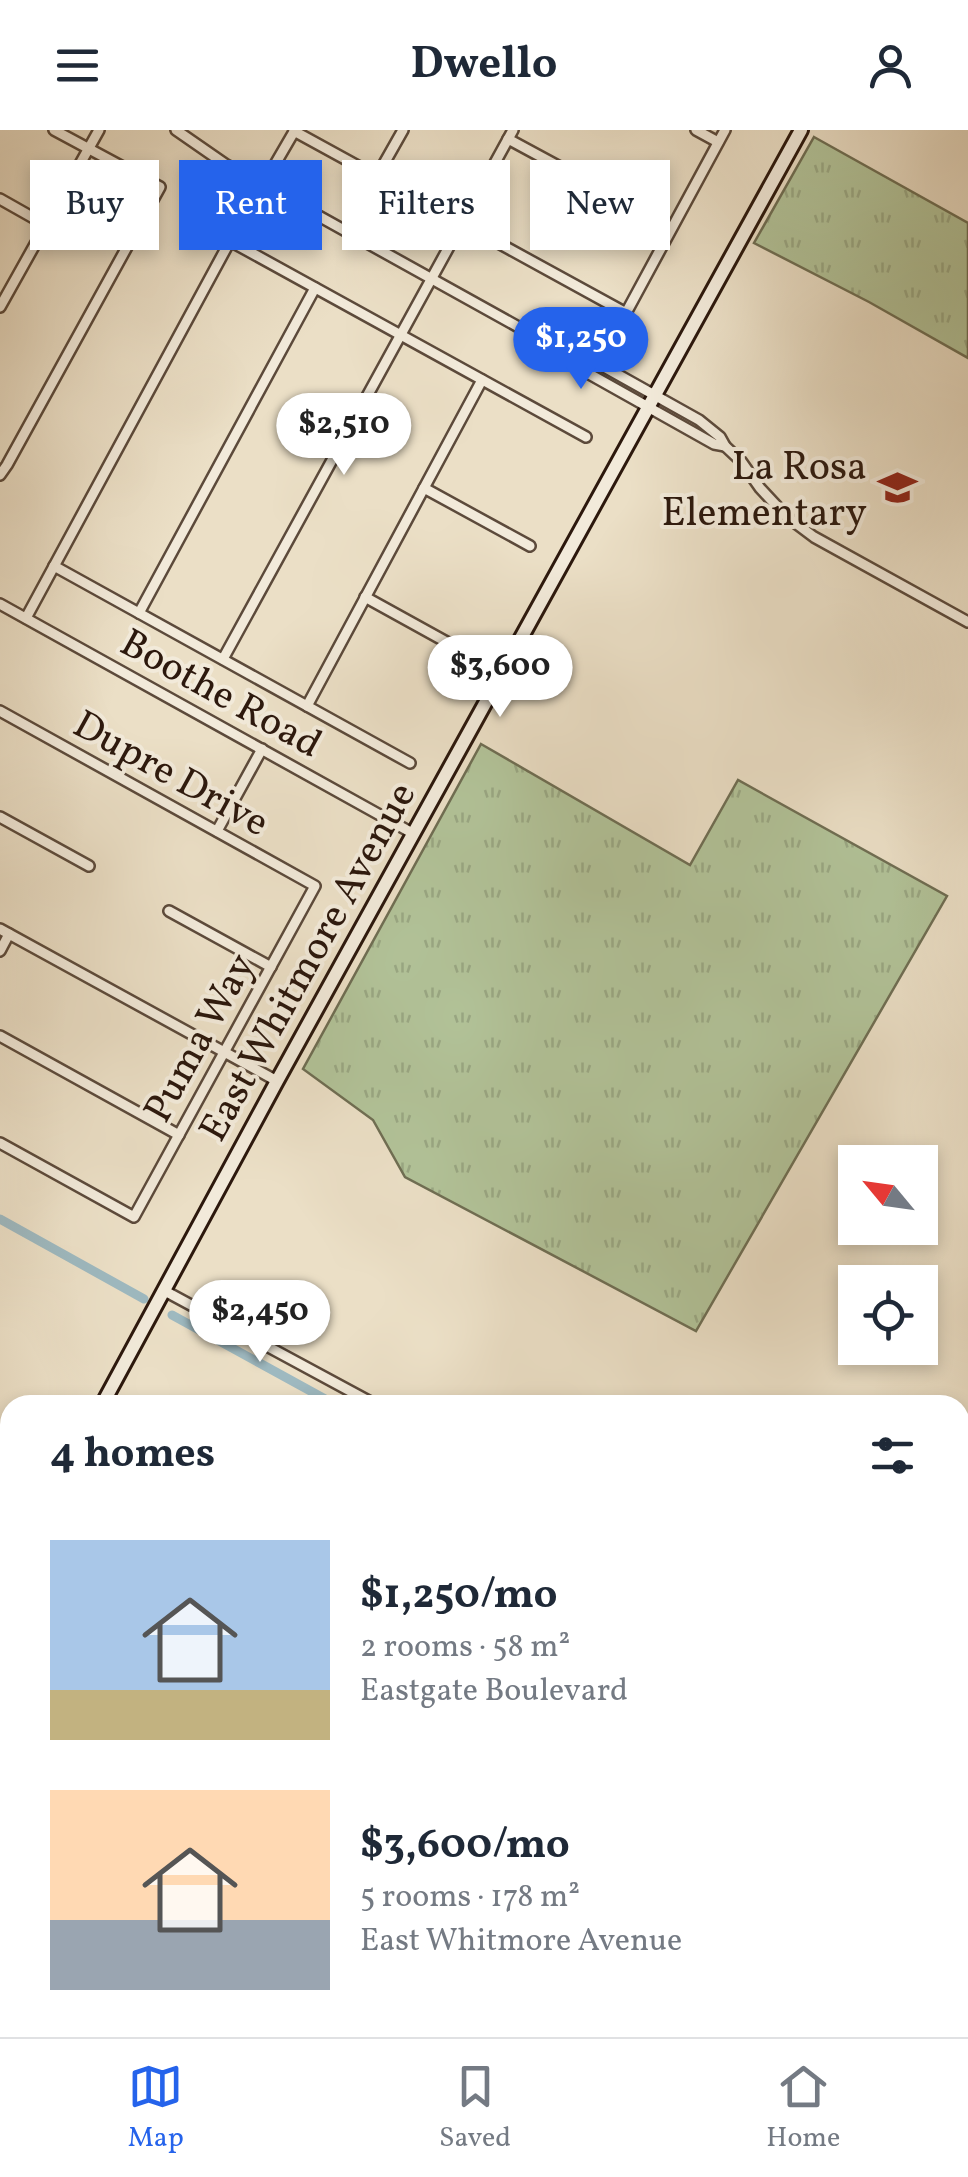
<!DOCTYPE html>
<html lang="en">
<head>
<meta charset="utf-8">
<style>
	body { margin:0; font-family:Vollkorn,serif; background:#f6f6f7; color:#1f2937; height:100vh; display:flex; flex-direction:column; font-size:38px; white-space:nowrap }
	* { box-sizing:border-box; margin:0 }
	p { font-size:32px; color:#747a83 }
	.icon { flex:none; width:55px; height:55px; fill:none; stroke:currentColor; stroke-width:2; stroke-linecap:round; stroke-linejoin:round }
	.map { position:relative; flex:1; overflow:hidden }
	.side { position:absolute; left:0px; top:1265px; width:970px; height:642px; display:flex; flex-direction:column; background:#fff; border-radius:30px 30px 0 0; box-shadow:0 5px 15px #0003 }
	.side>* { flex:none }
	.guide { position:absolute; left:30px; top:30px; width:910px; height:90px; display:flex; gap:20px }
	.needle { width:65px; rotate:299deg }
	.tools { position:absolute; left:838px; top:1015px; display:grid; gap:20px }
	.tools a { display:grid; place-items:center; width:100px; height:100px; border-radius:0px; background:#fff; box-shadow:0 5px 15px #0003; font-size:50px }
	.price { position:absolute; translate:-50% -85px; padding:0 22px; border-radius:35px; background:#fff; color:#222; font-size:32px; line-height:65px; filter:drop-shadow(0 2px 5px #0008) }
	.price::after { content:''; position:absolute; left:50%; top:60px; width:30px; height:22px; margin-left:-15px; background:inherit; clip-path:polygon(0 0,100% 0,50% 100%) }
	.price.current { background:#2563eb; color:#fff }
	ul { padding:0; list-style:none }
	li { display:flex; align-items:center; gap:30px; height:250px; padding:0 50px }
	li span { display:grid; place-items:center; flex:none; width:280px; height:200px; border-radius:0px; color:#555 }
	li>.icon { margin-inline-start:auto }
	span .icon { width:120px; height:120px; fill:#fffc; stroke-width:1 }
	li b { font-size:42px }
	h2 { display:flex; justify-content:space-between; align-items:center; height:120px; padding:0 50px; font-size:42px }
	.pill { padding:0 35px; border-radius:0px; background:#fff; box-shadow:0 5px 15px #0003; font-size:35px; line-height:90px }
	.pill.current { background:#2563eb; color:#fff }
	header { display:flex; justify-content:space-between; align-items:center; height:130px; padding:0 50px; background:#fff; font-size:45px; font-weight:700 }
	.dock { display:flex; justify-content:space-around; align-items:center; height:140px; border-top:2px solid #e0e1e3; background:#fff; font-size:28px; color:#747a83 }
	.dock a { display:grid; justify-items:center; gap:5px }
	.dock .current { color:#2563eb }
	.map>svg:first-child { display:block }
	.grass { fill:url(#grass-tufts); stroke:#6f6e53; stroke-width:2.5 }
	.lines { fill:none; stroke-linecap:round; stroke-linejoin:round }
	.canal { stroke:#9eb9c0; stroke-width:9 }
	.minor-casing { stroke:#5c4a3b; stroke-width:14 }
	.tertiary-casing { stroke:#5c4a3b; stroke-width:16 }
	.secondary-casing { stroke:#2c180d; stroke-width:18 }
	.minor { stroke:#f2eada; stroke-width:9 }
	.tertiary { stroke:#f2eada; stroke-width:11 }
	.secondary { stroke:#f2eada; stroke-width:12 }
	.labels { text-anchor:middle; stroke-width:8; stroke-linejoin:round; paint-order:stroke }
	.poi-label { font-size:40px; fill:#2c180d; stroke:#f2eada; text-anchor:end }
	.street-label { font-size:40px; fill:#2c180d; stroke:#f2eada }
</style>
</head>
<body>
<header><svg class="icon" aria-label="menu" viewBox="0 0 24 24"><path d="M4 6h16M4 12h16M4 18h16"/></svg>Dwello<svg class="icon" aria-label="person" viewBox="0 0 24 24"><circle cx="12" cy="8" r="4"/><path d="M4 21q1-7 8-7t8 7"/></svg></header>
<div class="map">
<svg width="968" height="1907" viewBox="0 0 968 1907">
	<defs>
		<pattern id="grass-tufts" width="24" height="20" patternUnits="userSpaceOnUse" patternTransform="scale(2.5)"><rect width="24" height="20" fill="#b2c399"/><path d="M3 7l-1-3M5 7V3M7 7l1-3M15 17l-1-3M17 17v-4M19 17l1-3" fill="none" stroke="#99a783"/></pattern>
	</defs>
	<rect width="100%" height="100%" fill="#ebdfc6"/>
	<filter id="stains"><feTurbulence type="fractalNoise" baseFrequency=".002" numOctaves="4"/><feColorMatrix values="0 0 0 0 .2 0 0 0 0 .09 0 0 0 0 .02 0 0 0 .5 -.17"/></filter>
	<radialGradient id="worn" r=".72"><stop offset=".6" stop-color="#630" stop-opacity="0"/><stop offset="1" stop-color="#630" stop-opacity=".3"/></radialGradient>
	<!-- grass -->
	<g class="grass">
		<path d="M814,7L968,93V228L869,172L754,113Z"/>
		<path d="M481,614L690,735L738,650L947,766L696,1201L405,1047L373,990L303,939Z"/>
		<path d="M334,1898H478L495,1907H329Z"/>
		<path d="M670,1898H874L876,1907H687Z"/>
	</g>
	<g class="lines">
		<!-- canal -->
		<g class="canal">
			<path d="M0,1089L144,1169"/>
			<path d="M172,1185L336,1275"/>
			<path d="M960,1618L968,1622"/>
		</g>
		<defs>
			<g id="minor">
				<path d="M176,0L225,34L540,209L575,236L714,314L725,316"/>
				<path d="M696,0L718,12"/>
				<path d="M294,1L626,183L725,0"/>
				<path d="M508,9L608,63"/>
				<path d="M377,46L403,0"/>
				<path d="M263,55L295,0"/>
				<path d="M0,69L46,95"/>
				<path d="M0,177L99,0"/>
				<path d="M547,211L581,224L699,290L720,307L725,316L741,331L760,358L786,386L814,407L968,492"/>
				<path d="M0,345L7,335L160,57L54,0"/>
				<path d="M424,358L530,416"/>
				<path d="M54,436L410,633"/>
				<path d="M365,467L470,525"/>
				<path d="M0,474L414,704"/>
				<path d="M139,483L315,158"/>
				<path d="M26,488L230,111L586,307"/>
				<path d="M223,529L513,0"/>
				<path d="M307,576L482,250"/>
				<path d="M0,581L315,756L134,1087L0,1013"/>
				<path d="M0,687L89,736"/>
				<path d="M217,701L262,619"/>
				<path d="M169,781L271,837"/>
				<path d="M0,799L277,951"/>
				<path d="M0,821L9,804"/>
				<path d="M0,906L179,1005"/>
				<path d="M163,1160L376,1275"/>
				<path d="M964,1358L968,1361"/>
				<path d="M960,1595L968,1599"/>
				<path d="M960,1774L968,1759"/>
				<path d="M0,1780L10,1785"/>
				<path d="M0,1894L7,1882"/>
				<path d="M36,1898L53,1907"/>
				<path d="M223,1898L240,1907"/>
				<path d="M576,1898L593,1907"/>
				<path d="M320,1907L326,1898"/>
				<path d="M545,1907L550,1898"/>
				<path d="M885,1907L890,1898"/>
			</g>
			<path id="tertiary" d="M909,1898L927,1907"/>
			<g id="secondary">
				<path d="M102,1275L277,951L801,0"/>
				<path d="M0,1384L10,1390"/>
				<path d="M0,1468L10,1450"/>
			</g>
		</defs>
		<!-- minor casing -->
		<use href="#minor" class="minor-casing"/>
		<!-- tertiary casing -->
		<use href="#tertiary" class="tertiary-casing"/>
		<!-- secondary casing -->
		<use href="#secondary" class="secondary-casing"/>
		<!-- minor -->
		<use href="#minor" class="minor"/>
		<!-- tertiary -->
		<use href="#tertiary" class="tertiary"/>
		<!-- secondary -->
		<use href="#secondary" class="secondary"/>
	</g>
	<!-- icons -->
	<defs>
		<symbol id="school-bare" viewBox="-9 -9 18 18"><path d="M0-5L7-2L0 1L-7-2ZM-4 1L0 2.5L4 1V4Q0 6-4 4Z" fill="#8f2418" stroke="#f2eada" stroke-width="2.5" paint-order="stroke"/></symbol>
	</defs>
	<g fill-rule="evenodd">
		<use href="#school-bare" x="870" y="330" width="55" height="55"/>
	</g>
	<g class="labels">
		<!-- poi labels -->
		<g class="poi-label">
			<text x="867" y="349">La Rosa<tspan x="867" dy="46">Elementary</tspan></text>
		</g>
		<!-- street labels -->
		<g class="street-label">
			<text transform="translate(222 562) rotate(29)" y="14">Boothe Road</text>
			<text transform="translate(172 642) rotate(29)" y="14">Dupre Drive</text>
			<text transform="translate(306 831) rotate(-61)" y="14">East Whitmore Avenue</text>
			<text transform="translate(198 907) rotate(-61)" y="14">Puma Way</text>
		</g>
	</g>
	<rect width="100%" height="100%" filter="url(#stains)"/>
	<rect width="100%" height="100%" fill="url(#worn)"/>
</svg>
<div class="tools">
<a><svg class="needle" viewBox="-14 -14 28 28"><path d="M0-13l5 13h-10z" fill="#e53935"/><path d="M0 13l5-13h-10z" fill="#747a83"/></svg></a>
<a><svg class="icon" aria-label="locate" viewBox="0 0 24 24"><circle cx="12" cy="12" r="6"/><path d="M12 2v4M12 18v4M2 12h4M18 12h4"/></svg></a>
</div>
<b class="price current" style="left:581px;top:262px">$1,250</b>
<b class="price" style="left:344px;top:348px">$2,510</b>
<b class="price" style="left:500px;top:590px">$3,600</b>
<b class="price" style="left:260px;top:1235px">$2,450</b>
<div class="guide">
<a class="pill">Buy</a>
<a class="pill current">Rent</a>
<a class="pill">Filters</a>
<a class="pill">New</a>
</div>
<section class="side">
<h2>4 homes<svg class="icon" aria-label="filters" viewBox="0 0 24 24"><path d="M4 7h16M4 17h16"/><circle cx="9" cy="7" r="2"/><circle cx="15" cy="17" r="2"/></svg></h2>
<ul>
<li><span style="background:linear-gradient(#a9c7e8 75%,#c2b280 0)"><svg class="icon" aria-label="home" viewBox="0 0 24 24"><path d="M3 11l9-7 9 7M6 9v11h12V9"/></svg></span><div><b>$1,250/mo</b><p>2 rooms · 58 m²</p><p>Eastgate Boulevard</p></div></li>
<li><span style="background:linear-gradient(#ffd9b3 65%,#9aa5b1 0)"><svg class="icon" aria-label="home" viewBox="0 0 24 24"><path d="M3 11l9-7 9 7M6 9v11h12V9"/></svg></span><div><b>$3,600/mo</b><p>5 rooms · 178 m²</p><p>East Whitmore Avenue</p></div></li>
</ul>
</section>
</div>
<nav class="dock">
<a class="current"><svg class="icon" aria-label="map" viewBox="0 0 24 24"><path d="M3 6l6-2 6 2 6-2v14l-6 2-6-2-6 2zM9 4v14M15 6v14"/></svg>Map</a>
<a><svg class="icon" aria-label="saved" viewBox="0 0 24 24"><path d="M7 4h10v16l-5-4-5 4z"/></svg>Saved</a>
<a><svg class="icon" aria-label="home" viewBox="0 0 24 24"><path d="M3 11l9-7 9 7M6 9v11h12V9"/></svg>Home</a>
</nav>
</body>
</html>
